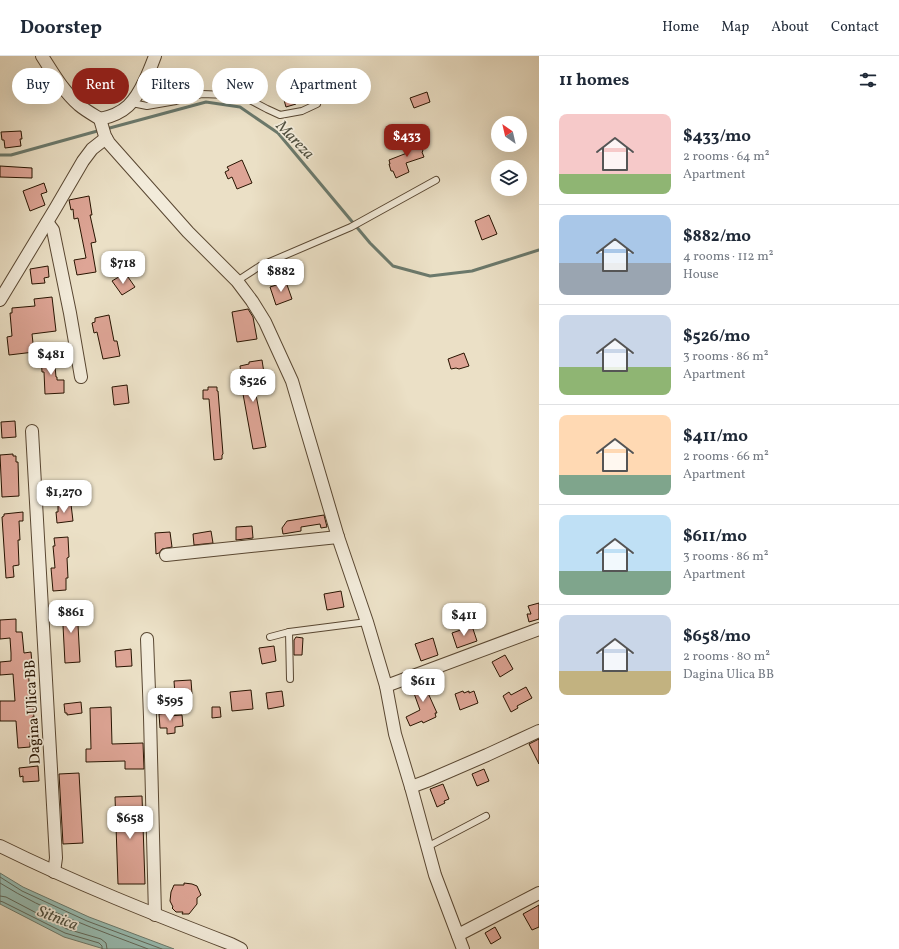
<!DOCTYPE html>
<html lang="en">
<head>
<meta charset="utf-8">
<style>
	body { margin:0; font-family:Vollkorn,serif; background:#f6f6f7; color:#1f2937; height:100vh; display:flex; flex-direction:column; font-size:15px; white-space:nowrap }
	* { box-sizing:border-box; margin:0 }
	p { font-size:13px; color:#747a83 }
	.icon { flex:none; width:22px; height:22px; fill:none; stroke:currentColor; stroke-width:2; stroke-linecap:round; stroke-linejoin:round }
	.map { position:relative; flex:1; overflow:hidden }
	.side { display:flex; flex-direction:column; background:#fff; width:360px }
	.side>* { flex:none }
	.hud { position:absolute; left:12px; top:12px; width:380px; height:36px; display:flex; gap:8px }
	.needle { width:26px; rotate:326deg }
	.buttons { position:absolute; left:491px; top:60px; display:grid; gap:8px }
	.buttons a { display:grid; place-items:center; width:36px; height:36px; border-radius:50%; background:#fff; box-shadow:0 4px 16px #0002; font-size:20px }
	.price { position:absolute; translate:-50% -34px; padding:0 9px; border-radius:8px; background:#fff; color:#222; font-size:13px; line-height:26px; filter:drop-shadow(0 1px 2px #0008) }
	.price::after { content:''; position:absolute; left:50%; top:24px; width:12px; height:9px; margin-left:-6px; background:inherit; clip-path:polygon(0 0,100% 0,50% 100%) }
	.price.on { background:#8f2418; color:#fff }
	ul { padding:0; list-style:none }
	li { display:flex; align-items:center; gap:12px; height:100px; padding:0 20px }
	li+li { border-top:1px solid #e0e1e3 }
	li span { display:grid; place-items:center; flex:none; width:112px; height:80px; border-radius:8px; color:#555 }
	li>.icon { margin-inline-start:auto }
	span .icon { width:48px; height:48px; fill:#fffc; stroke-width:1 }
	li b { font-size:17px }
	h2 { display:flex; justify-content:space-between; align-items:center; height:48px; padding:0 20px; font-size:17px }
	.tag { padding:0 14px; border-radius:18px; background:#fff; box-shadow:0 4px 16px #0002; font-size:14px; line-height:36px }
	.tag.on { background:#8f2418; color:#fff }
	header { display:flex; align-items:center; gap:24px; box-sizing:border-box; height:56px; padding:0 20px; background:#fff; border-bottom:1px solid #e0e1e3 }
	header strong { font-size:19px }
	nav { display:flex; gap:22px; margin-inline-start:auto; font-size:14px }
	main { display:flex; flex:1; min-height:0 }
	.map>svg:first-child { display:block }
	.water { fill:#98bdb3; stroke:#6b796c }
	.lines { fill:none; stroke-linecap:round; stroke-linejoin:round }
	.shore { stroke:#60685a; stroke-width:1 }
	.stream { stroke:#6b796c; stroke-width:3 }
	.building { fill:#dea596; stroke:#281401 }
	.service-casing { stroke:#594732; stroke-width:8 }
	.minor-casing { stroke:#594732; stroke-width:14 }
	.service { stroke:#f2ebda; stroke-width:6 }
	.minor { stroke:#f2ebda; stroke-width:12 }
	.labels { text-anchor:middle; stroke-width:3.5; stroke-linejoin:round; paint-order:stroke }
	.street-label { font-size:15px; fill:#281401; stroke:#f2ebda }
	.water-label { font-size:16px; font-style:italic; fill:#4f4f3f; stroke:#f2ebda }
</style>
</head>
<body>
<header>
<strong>Doorstep</strong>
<nav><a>Home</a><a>Map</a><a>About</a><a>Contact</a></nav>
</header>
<main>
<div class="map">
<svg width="539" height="893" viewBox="0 0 539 893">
	<rect width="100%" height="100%" fill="#ebe0c6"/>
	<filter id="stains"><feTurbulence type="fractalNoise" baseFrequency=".005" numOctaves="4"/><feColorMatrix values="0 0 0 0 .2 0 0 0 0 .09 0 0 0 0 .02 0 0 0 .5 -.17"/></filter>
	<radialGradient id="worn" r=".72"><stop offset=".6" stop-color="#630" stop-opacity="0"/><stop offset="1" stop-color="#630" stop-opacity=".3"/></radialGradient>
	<!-- water -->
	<path class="water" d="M0,817L23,831L89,861L174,893H104L64,881L0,848Z"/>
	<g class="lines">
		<!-- shore -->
		<g class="shore">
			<path d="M0,821L22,835L87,865L162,893"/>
			<path d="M0,827C46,856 98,874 148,893"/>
			<path d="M0,840L6,841L67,873L101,883L106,887L107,893"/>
			<path d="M0,845L3,846L65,877L99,887L102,890V893"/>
		</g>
		<!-- stream -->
		<g class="stream">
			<path d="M106,73L206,46L240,51L278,77L370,187L393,210L430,220L472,215L539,194"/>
			<path d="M0,99H11L101,74"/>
		</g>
	</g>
	<!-- building -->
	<g class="building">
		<path d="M317,21L321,35L309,39L305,25Z"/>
		<path d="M292,34L296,48L286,51L282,37Z"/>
		<path d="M427,36L430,46L414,52L410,42Z"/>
		<path d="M21,75L22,83H20L21,90L5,92L4,84H2L1,76Z"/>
		<path d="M419,82L423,95L422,96L424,101L406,107L409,116L396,122L393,115H391L389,108H390L389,104L407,97L403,87Z"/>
		<path d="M242,104L252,127L237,133L232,121L228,123L225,116L229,114L227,111Z"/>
		<path d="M0,110L32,112V122L0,121Z"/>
		<path d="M44,127L47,136L41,138L45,149L30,155L23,135Z"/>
		<path d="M89,140L92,159H90L96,186L91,187L96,216L77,219L74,204L86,202L78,162L74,163L73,153L71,154L69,144Z"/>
		<path d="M489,159L497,178L482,184L475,165Z"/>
		<path d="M48,210L49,221L44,222L45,227L32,228L30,213Z"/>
		<path d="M122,219L125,223L128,221L135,231L122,239L112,225Z"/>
		<path d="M286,226L292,243L276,249L270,231Z"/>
		<path d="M52,241L56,275L32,278L34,296L9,299L7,281L12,280L10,257H12V252L35,250L34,243Z"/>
		<path d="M248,253L253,261L257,283L237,286L232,256Z"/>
		<path d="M109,259L114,285H117L120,300L103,303L97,276L94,277L92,267L95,266V262Z"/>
		<path d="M464,297L469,310L459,313L456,312L451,313L448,303Z"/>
		<path d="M54,299L56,321H57V324H64V337L45,338L44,316H42L41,300Z"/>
		<path d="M262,304L264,317L252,318L266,391L253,393L241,327H242L240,310L249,308V306Z"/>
		<path d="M127,329L129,347L114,349L112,331Z"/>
		<path d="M208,331H217V335H218L223,398L222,399V403L214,404L209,343H203V334H208Z"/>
		<path d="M15,365L16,381L2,382L1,366Z"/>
		<path d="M13,398V400H16V406H18L19,440L2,441L0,399Z"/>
		<path d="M71,448L73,465L57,467L56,456H58V449Z"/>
		<path d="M23,456V465H19L20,484H18L19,509L13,510L14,521L6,522L2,461L4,460V458Z"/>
		<path d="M324,459L327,471L321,472L320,468L301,471V475L283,478L282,472L287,465Z"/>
		<path d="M252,470L253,482L236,484V471Z"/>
		<path d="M211,475L213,487L194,489L193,478Z"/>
		<path d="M170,476L172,491L162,493L159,497L156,498L155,477Z"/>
		<path d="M68,481L69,501L67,502L68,522H66V534L53,535L51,512H55L53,490H55L54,482Z"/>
		<path d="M341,535L344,551L327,554L324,538Z"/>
		<path d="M539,547V563L529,566L527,558H531L528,550Z"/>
		<path d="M79,550L80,569H78L80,606L65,607L62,551Z"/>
		<path d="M16,563V576H22L24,597L31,596L32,608H28L30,643H32L34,661H32L33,685L30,686V691L18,692L16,665H0V645H15L13,618L0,619V606L11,605V597L10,582L0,583V564Z"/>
		<path d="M472,570L477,585L457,592L452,577Z"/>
		<path d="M296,581L303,582L302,599H294V584Z"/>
		<path d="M433,582L438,599L421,605L415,588Z"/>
		<path d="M274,590L276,605L262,608L259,592Z"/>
		<path d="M131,593L132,610L116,611L115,595Z"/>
		<path d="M505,599L513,613L500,621L492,606Z"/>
		<path d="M432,622L436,634L428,637L437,657H435L436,661L423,667L422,665L410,670L406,661L420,654L411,629Z"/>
		<path d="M191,624L192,638L175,639L174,625Z"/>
		<path d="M526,631L532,642L517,650L518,652L511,656L503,640L509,636L511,639Z"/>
		<path d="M251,634L253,653L232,655L230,636Z"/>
		<path d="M282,635L284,650L268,653L266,637Z"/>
		<path d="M463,635L464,637L469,635V637L474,635L478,647L460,654L455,638Z"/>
		<path d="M81,646L82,657L67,659V657H65L64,648Z"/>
		<path d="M111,651L112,688L143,687L144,713H125V705L86,706V693H91L90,652Z"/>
		<path d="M212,651H220L221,661L212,662Z"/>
		<path d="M169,657V660L182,659L183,670L175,671V677L167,678V672H160L159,658Z"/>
		<path d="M539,683V708L529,688Z"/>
		<path d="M38,710L39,725L23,726V720L20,721L19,712Z"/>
		<path d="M484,713L489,725L477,730L472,718Z"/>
		<path d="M79,717L83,787L63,788L59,718Z"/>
		<path d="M443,728L449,743L444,745L445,747L437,751L430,733Z"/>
		<path d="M142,740L145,828H118L115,741Z"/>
		<path d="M184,827L192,828L197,830L201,839L197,842V848L189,858H182L183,856H176L172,852L173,851L170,845L171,836L174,829H184Z"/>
		<path d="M539,849V871L532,874L523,858Z"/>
		<path d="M495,871L501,882L491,888L485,877Z"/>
	</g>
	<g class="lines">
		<defs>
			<g id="service">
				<path d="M132,47L147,50L176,45L202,38L228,39L248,43L267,53L280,59L302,55L317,48"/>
				<path d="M237,225L260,210L351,171L436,124"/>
				<path d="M289,576L290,623"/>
				<path d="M270,581L289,576L367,566"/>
				<path d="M427,791L486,760"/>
			</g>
			<g id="minor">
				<path d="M42,0C53,17 63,35 79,49C85,54 92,58 100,63"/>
				<path d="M100,63L105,80L109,87L188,176L237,225L252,245L265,266L292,325L338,481L367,566L386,630L395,678L411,731L435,819L463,893"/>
				<path d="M100,63C125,58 135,46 145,24C149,16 152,8 155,0"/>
				<path d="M47,167L50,170L53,174L70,257L81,321"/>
				<path d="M0,244L55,153L83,105L92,93L106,82"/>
				<path d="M32,375L56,802L54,816"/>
				<path d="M166,499L338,481"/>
				<path d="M147,583L150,661L155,859"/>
				<path d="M386,630L539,573"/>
				<path d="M411,731L427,725L487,699L539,675"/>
				<path d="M0,790C75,827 153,858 231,888L241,893"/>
				<path d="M458,879L539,837"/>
			</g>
		</defs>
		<!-- service casing -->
		<use href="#service" class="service-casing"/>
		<!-- minor casing -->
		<use href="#minor" class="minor-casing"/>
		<!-- service -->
		<use href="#service" class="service"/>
		<!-- minor -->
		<use href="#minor" class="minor"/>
	</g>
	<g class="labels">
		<!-- street labels -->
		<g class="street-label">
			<text transform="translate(32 656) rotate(-93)" y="5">Dagina Ulica BB</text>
		</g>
		<!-- water labels -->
		<g class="water-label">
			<text transform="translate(296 83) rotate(46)" y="6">Mareza</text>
			<text transform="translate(58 861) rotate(21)" y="6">Sitnica</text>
		</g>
	</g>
	<rect width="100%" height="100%" filter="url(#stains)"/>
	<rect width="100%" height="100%" fill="url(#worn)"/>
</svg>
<div class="buttons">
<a><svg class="needle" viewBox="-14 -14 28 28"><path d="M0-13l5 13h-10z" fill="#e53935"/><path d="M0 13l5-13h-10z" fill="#747a83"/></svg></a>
<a><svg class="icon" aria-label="layers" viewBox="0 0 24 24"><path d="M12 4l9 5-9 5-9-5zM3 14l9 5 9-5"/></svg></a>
</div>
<b class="price on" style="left:407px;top:102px">$433</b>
<b class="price" style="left:123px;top:229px">$718</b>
<b class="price" style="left:281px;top:237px">$882</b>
<b class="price" style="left:51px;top:320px">$481</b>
<b class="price" style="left:253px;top:347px">$526</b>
<b class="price" style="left:64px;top:458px">$1,270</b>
<b class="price" style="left:71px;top:578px">$861</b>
<b class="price" style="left:464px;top:581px">$411</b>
<b class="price" style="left:423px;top:647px">$611</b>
<b class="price" style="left:170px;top:666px">$595</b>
<b class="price" style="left:130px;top:784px">$658</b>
<div class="hud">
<a class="tag">Buy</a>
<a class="tag on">Rent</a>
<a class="tag">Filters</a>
<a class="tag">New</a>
<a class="tag">Apartment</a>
</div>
</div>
<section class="side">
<h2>11 homes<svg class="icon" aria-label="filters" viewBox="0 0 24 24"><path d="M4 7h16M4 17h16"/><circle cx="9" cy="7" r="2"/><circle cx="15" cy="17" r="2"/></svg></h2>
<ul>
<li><span style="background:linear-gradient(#f6c9c9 75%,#8fb573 0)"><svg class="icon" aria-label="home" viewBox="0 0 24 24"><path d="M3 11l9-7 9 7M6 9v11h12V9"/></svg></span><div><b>$433/mo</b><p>2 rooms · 64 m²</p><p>Apartment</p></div></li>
<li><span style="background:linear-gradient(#a9c7e8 60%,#9aa5b1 0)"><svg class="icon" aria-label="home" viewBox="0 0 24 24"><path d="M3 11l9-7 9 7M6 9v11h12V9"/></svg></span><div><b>$882/mo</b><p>4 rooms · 112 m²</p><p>House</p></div></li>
<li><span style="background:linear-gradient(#c9d6e8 65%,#8fb573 0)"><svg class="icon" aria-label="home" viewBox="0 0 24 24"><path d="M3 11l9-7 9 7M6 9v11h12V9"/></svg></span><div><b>$526/mo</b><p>3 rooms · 86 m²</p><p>Apartment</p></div></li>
<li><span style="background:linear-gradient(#ffd9b3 75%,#7fa58c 0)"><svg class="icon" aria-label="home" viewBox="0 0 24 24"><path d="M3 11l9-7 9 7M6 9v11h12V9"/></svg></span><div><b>$411/mo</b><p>2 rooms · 66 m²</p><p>Apartment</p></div></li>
<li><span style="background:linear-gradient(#bfe0f5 70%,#7fa58c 0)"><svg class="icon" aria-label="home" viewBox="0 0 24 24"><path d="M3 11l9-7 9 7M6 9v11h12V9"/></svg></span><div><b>$611/mo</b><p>3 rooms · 86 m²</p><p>Apartment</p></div></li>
<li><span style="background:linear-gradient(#c9d6e8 70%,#c2b280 0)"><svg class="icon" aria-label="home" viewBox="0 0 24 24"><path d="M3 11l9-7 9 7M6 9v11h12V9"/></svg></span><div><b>$658/mo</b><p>2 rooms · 80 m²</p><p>Dagina Ulica BB</p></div></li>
</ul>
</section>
</main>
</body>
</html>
